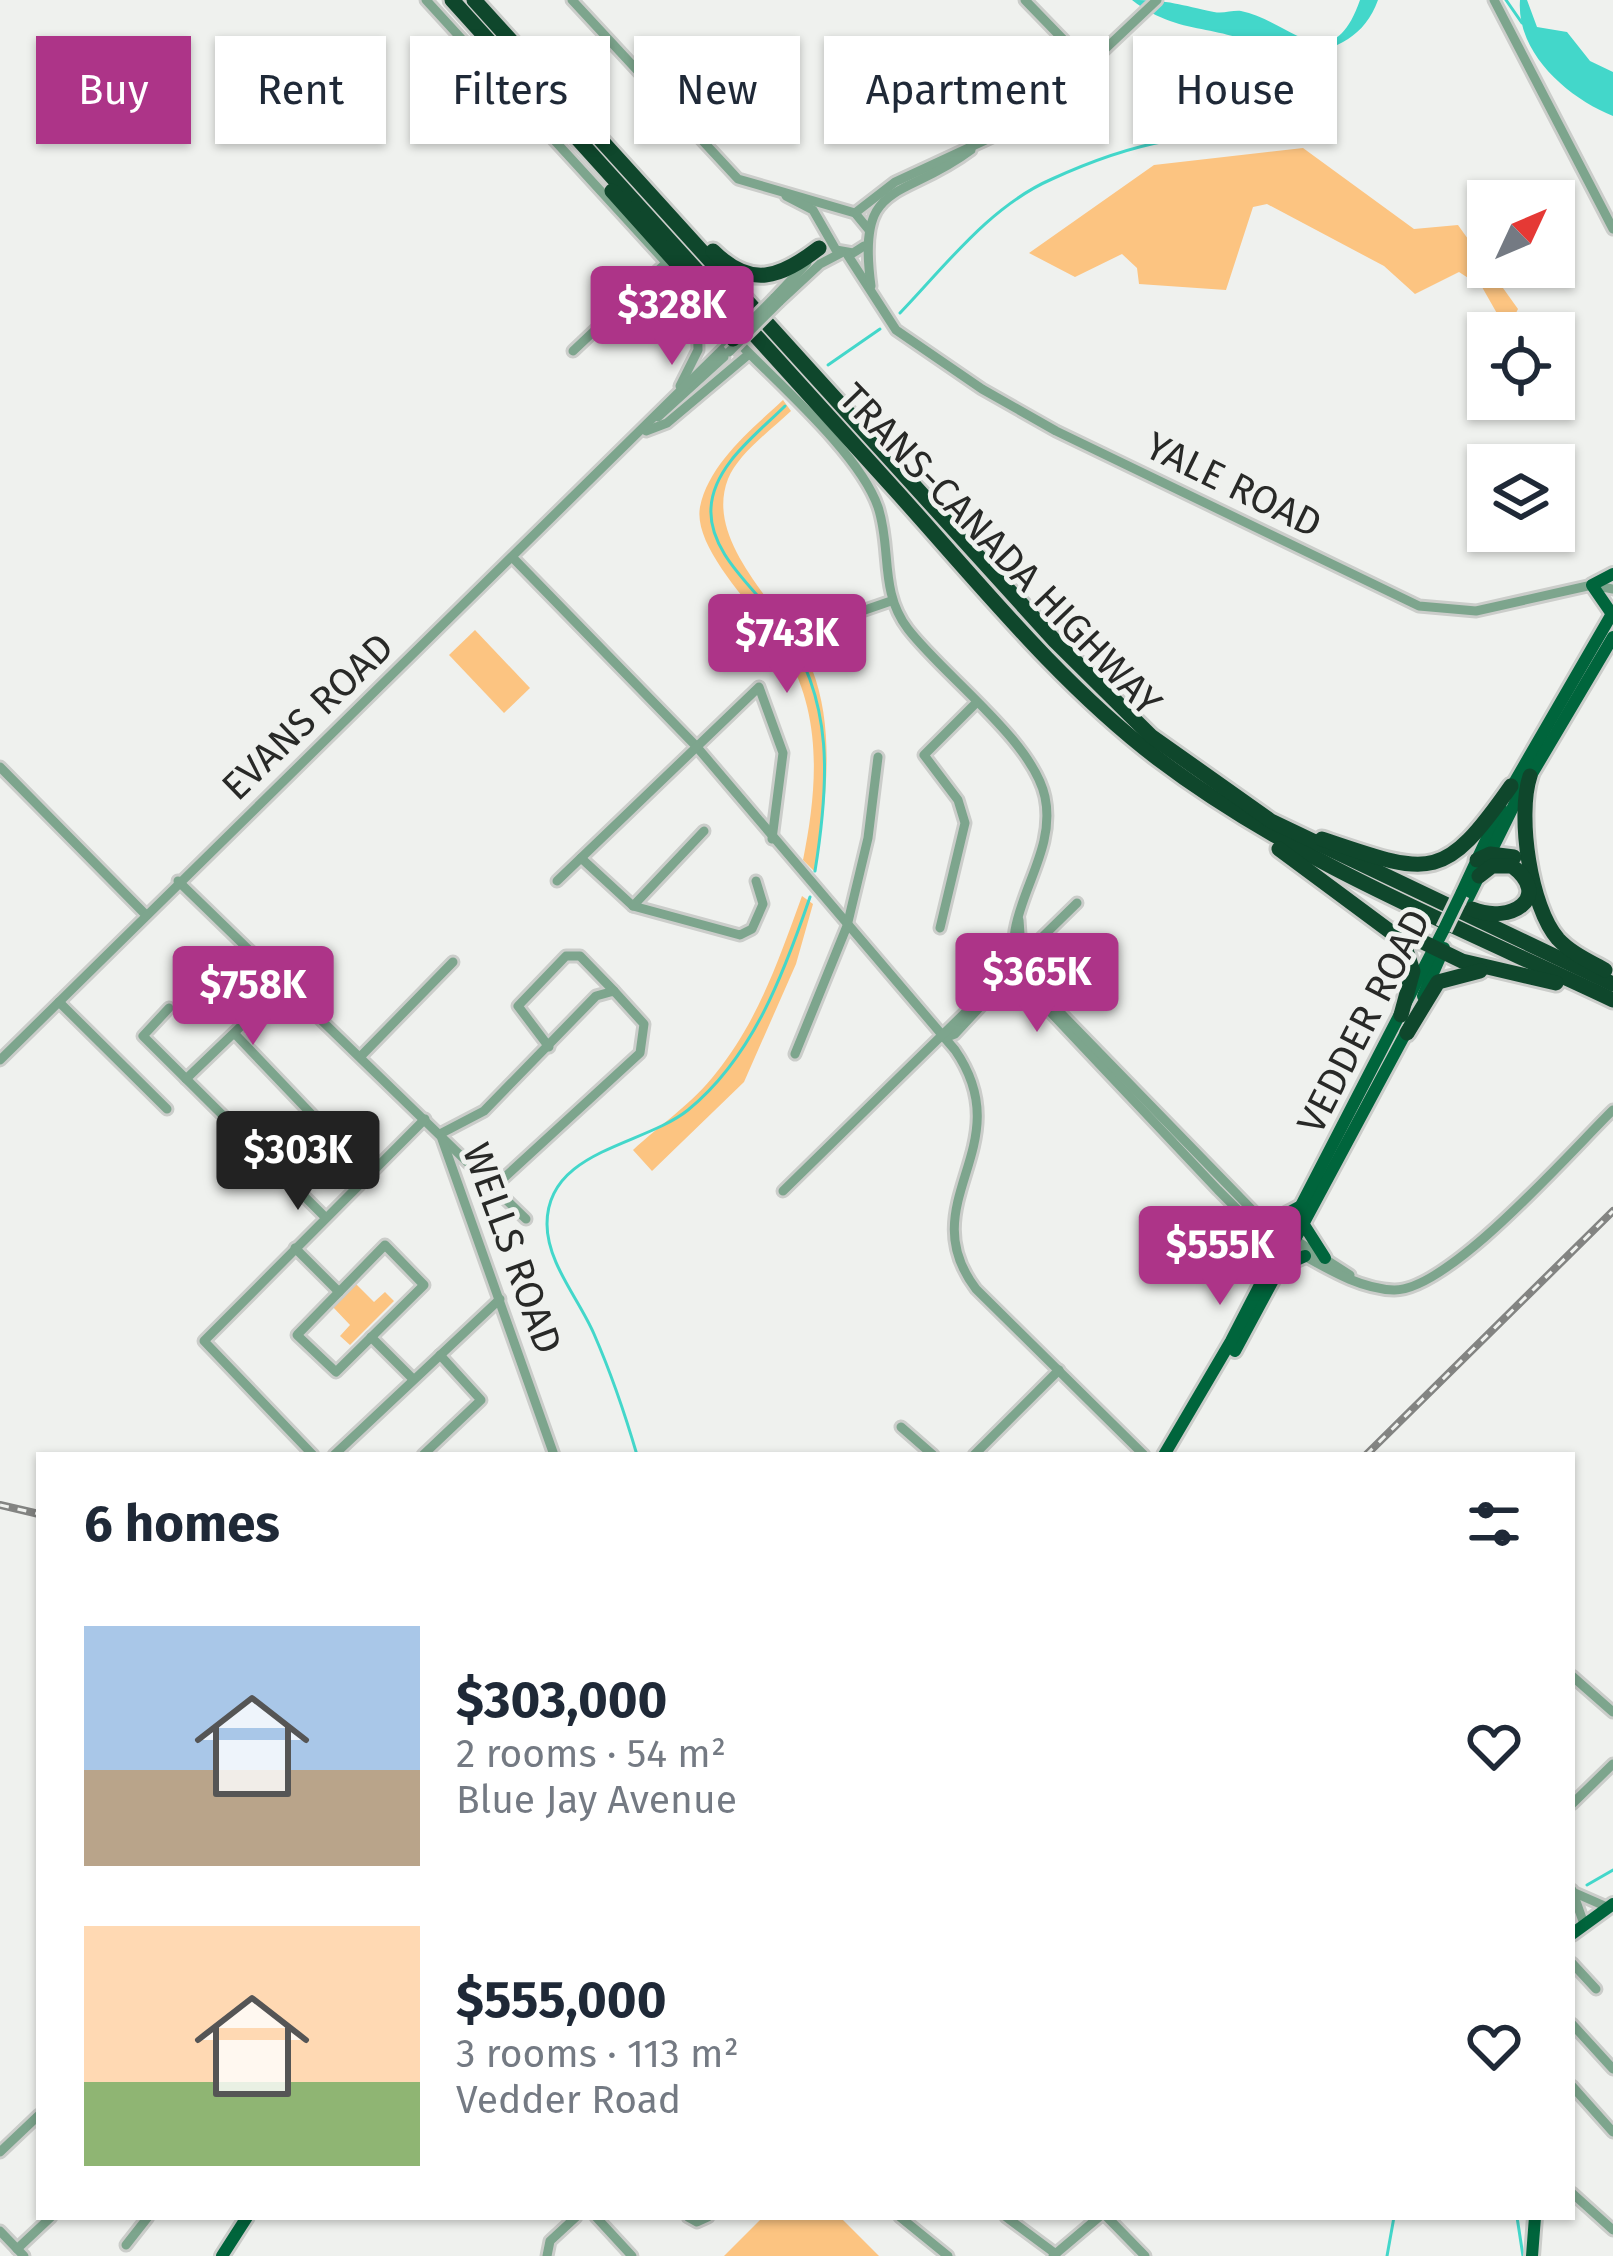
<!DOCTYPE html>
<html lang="en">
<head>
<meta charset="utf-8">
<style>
	body { margin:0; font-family:"Fira Sans",sans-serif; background:#f2f2f3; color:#1f2937; height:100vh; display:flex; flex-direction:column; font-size:45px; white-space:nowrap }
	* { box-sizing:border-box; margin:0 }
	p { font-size:39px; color:#747a83 }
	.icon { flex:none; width:66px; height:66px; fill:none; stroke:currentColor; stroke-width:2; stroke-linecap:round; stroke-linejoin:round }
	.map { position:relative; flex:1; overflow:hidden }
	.side { position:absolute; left:36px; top:1452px; width:1539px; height:768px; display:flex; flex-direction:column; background:#fff; border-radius:0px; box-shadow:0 3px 9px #0004 }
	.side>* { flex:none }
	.top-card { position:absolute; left:36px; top:36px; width:1542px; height:108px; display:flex; gap:24px }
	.needle { width:78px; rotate:46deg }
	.controls { position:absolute; left:1467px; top:180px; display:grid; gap:24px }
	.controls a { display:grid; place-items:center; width:108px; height:108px; border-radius:0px; background:#fff; box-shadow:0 3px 9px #0004; font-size:60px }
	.price { position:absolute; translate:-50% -102px; padding:0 27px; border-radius:12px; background:#ad3488; color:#fff; font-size:39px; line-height:78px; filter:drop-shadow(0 3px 6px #0008) }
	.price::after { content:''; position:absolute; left:50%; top:72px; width:36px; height:27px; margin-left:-18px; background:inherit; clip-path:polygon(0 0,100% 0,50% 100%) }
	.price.active { background:#222; color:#fff }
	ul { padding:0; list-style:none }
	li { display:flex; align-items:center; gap:36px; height:300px; padding:0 48px }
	li span { display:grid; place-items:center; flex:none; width:336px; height:240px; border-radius:0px; color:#555 }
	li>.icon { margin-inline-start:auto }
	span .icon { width:144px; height:144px; fill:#fffc; stroke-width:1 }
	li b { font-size:51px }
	h2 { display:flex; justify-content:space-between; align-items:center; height:144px; padding:0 48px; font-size:51px }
	.pill { padding:0 42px; border-radius:0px; background:#fff; box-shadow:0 3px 9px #0004; font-size:42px; line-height:108px }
	.pill.active { background:#ad3488; color:#fff }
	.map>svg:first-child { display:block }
	.green { fill:#fcc481 }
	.water { fill:#43d7ca }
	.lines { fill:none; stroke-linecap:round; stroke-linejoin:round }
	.stream { stroke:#43d7ca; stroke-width:3 }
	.minor-casing { stroke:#cbcdca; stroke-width:15 }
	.major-casing { stroke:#cbcdca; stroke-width:18 }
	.highway-casing { stroke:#cbcdca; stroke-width:21 }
	.minor { stroke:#7da58d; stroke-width:9 }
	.major { stroke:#00653c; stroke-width:12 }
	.highway { stroke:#0f472c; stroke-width:15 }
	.rail-casing { stroke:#838482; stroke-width:8 }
	.rail { stroke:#eff1ee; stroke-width:3; stroke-dasharray:9; stroke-linecap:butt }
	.minor-bridge-casing { stroke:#cbcdca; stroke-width:15; stroke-linecap:butt }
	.major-bridge-casing { stroke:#cbcdca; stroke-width:18; stroke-linecap:butt }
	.highway-bridge-casing { stroke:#cbcdca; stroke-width:21; stroke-linecap:butt }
	.minor-bridge { stroke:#7da58d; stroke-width:9 }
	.major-bridge { stroke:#00653c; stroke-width:12 }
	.highway-bridge { stroke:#0f472c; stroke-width:15 }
	.labels { text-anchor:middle; stroke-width:10; stroke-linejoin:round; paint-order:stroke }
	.street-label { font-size:39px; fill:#282927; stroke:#eff1ee }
</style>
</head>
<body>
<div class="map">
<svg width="1613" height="2256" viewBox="0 0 1613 2256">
	<rect width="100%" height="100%" fill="#eff1ee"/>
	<!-- green -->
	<g class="green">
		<path d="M1303,148L1414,229L1458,225L1518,309L1507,331L1482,287L1459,272L1415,294L1384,266L1267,204L1253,207L1226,290L1139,284L1137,268L1122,254L1075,277L1029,253L1154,165Z"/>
		<path d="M783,400L791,411C771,430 738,454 728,479C702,546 790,612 812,669C836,731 826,807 814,871L803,860C817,791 823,717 786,654C764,616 692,551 700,507C709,463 752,429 783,400Z"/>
		<path d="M475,630L530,688L504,713L449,655Z"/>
		<path d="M802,896L813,904L796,964L744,1082L652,1171L633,1150C660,1125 694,1102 716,1073C758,1021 779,959 802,896Z"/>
		<path d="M355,1283L374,1302L385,1292L394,1301L350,1345L340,1336L350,1325L332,1306Z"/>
		<path d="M763,2217H840L879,2256H724Z"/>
	</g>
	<!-- water -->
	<g class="water">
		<path d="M1132,0C1170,0 1180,5 1214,12C1223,14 1233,10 1241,11C1289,20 1331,83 1360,0H1378C1365,36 1337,50 1301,54L1290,79C1243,12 1192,47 1132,0Z"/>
		<path d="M1520,0H1527L1537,27L1567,32L1590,61L1613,72V116C1568,98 1516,53 1520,0Z"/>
	</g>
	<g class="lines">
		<!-- stream -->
		<g class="stream">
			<path d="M1506,0L1522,23"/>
			<path d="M900,313C946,265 990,206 1052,179C1087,163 1128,148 1166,141C1216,132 1269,136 1290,79"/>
			<path d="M828,365L880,329"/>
			<path d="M785,406C757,434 713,466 711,508C708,554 758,591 781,624C835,700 829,784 815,871"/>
			<path d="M637,1455C625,1414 611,1373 594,1334C579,1299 547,1263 547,1224C547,1150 643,1146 688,1110C753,1057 784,973 810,897"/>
			<path d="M1587,1885L1613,1870"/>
			<path d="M1517,2217L1523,2256"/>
			<path d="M1387,2256L1394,2217"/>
		</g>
		<defs>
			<g id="minor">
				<path d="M426,0L727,329"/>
				<path d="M572,0L738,179L855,213L869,230"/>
				<path d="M1025,0L1088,65"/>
				<path d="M1494,0L1613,229"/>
				<path d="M786,196L813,210L836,250L853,253L864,246"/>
				<path d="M855,213L895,182L1031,119L1157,0"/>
				<path d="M847,254L896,330L982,389L1056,431L1419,606L1476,611L1592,585L1613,589"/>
				<path d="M871,286C856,177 902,202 971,150"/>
				<path d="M774,298L807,263"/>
				<path d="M779,302L820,264L841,253"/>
				<path d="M743,347C782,387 860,455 878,507C892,549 879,591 908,629C944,676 1033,741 1045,797C1059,863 992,916 1021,981L1218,1190L1255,1227L1285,1245"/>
				<path d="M573,351L666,263"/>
				<path d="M680,386L698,350L697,300"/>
				<path d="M658,417L724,357"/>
				<path d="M646,431L667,423L749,354"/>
				<path d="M514,559L696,746L955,1050C1022,1147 910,1202 976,1289L1144,1455"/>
				<path d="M820,614L862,611L891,601"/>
				<path d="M0,767L145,914"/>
				<path d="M581,858L633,906L740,935L752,929L763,904L756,881"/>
				<path d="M178,881L526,1219"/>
				<path d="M557,881L759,687L783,753L772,839"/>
				<path d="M633,906L704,831"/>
				<path d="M1019,920L1022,962L1051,1003L1258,1216L1350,1275"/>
				<path d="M940,928L965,823L958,800L924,755L975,704"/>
				<path d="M59,1002L167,1109"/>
				<path d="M169,1008L143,1036L325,1217"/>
				<path d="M235,1034L318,1121"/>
				<path d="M944,1038L955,1034L1016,968"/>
				<path d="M549,1047L518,1006L566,956H580L614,991"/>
				<path d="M795,1054L847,926L868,838L878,757"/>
				<path d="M361,1056L453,962"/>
				<path d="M0,1060L733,339"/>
				<path d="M186,1079L286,983"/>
				<path d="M440,1134L484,1111L596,996L614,991L644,1024L640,1053L494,1187"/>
				<path d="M442,1139L554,1455"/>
				<path d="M783,1191L1077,903"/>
				<path d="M385,1245L424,1285L336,1372L297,1335Z"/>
				<path d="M295,1248L339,1292"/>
				<path d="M1299,1253C1328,1269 1360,1289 1394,1290C1449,1291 1570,1152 1613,1110"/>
				<path d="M371,1337L413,1379"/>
				<path d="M901,1427L933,1455"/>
				<path d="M313,1455L204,1341L425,1119"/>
				<path d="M334,1455L500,1299"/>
				<path d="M423,1455L481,1400L440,1355"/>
				<path d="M974,1455L1059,1370"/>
				<path d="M1572,1676L1613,1712"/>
				<path d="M1572,1804L1613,1764"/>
				<path d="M1572,1890L1584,1924"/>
				<path d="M1575,1893L1607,1907"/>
				<path d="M1572,1963L1596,1989"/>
				<path d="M1572,2024L1613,2069"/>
				<path d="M1572,2086L1613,2132"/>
				<path d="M0,2152L39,2115"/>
				<path d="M1572,2193L1613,2230"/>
				<path d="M596,2217L632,2256"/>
				<path d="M688,2217L697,2222L708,2217"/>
				<path d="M900,2217L948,2256"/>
				<path d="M1006,2217L1056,2254"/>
				<path d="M1107,2217L1145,2256"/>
				<path d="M0,2231L24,2256"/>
				<path d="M126,2245L148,2217"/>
				<path d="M17,2249L51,2217"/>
				<path d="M547,2256L550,2241L576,2217"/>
				<path d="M1053,2256L1099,2217"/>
			</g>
			<g id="major">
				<path d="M1612,614L1592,585L1613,574"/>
				<path d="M1510,790L1613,612"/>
				<path d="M1461,894L1501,808"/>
				<path d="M1468,898L1517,799L1613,637"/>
				<path d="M1423,996L1444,948"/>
				<path d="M1258,1216L1284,1215L1299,1207"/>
				<path d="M1304,1225L1325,1258"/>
				<path d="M1255,1227L1267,1265"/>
				<path d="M1279,1268L1305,1256"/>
				<path d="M1235,1351L1410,1025"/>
				<path d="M1164,1455L1231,1341L1444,929"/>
				<path d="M1572,1934L1613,1904"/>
				<path d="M222,2256L247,2217"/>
				<path d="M1532,2256L1535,2217"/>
			</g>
			<g id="highway">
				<path d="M452,0C601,163 748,329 897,492C979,583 1059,683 1157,758C1294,862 1459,927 1613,1000"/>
				<path d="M474,0L1055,641L1151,736L1271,821L1613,984"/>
				<path d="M612,191L708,298"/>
				<path d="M713,251C751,289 780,278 819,248"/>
				<path d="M1530,776C1517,815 1530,907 1558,939C1571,953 1589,961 1605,970"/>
				<path d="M1322,839C1431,876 1443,883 1511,786"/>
				<path d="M1279,849L1403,941L1413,971L1401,1015"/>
				<path d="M1477,860L1490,854L1514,857"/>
				<path d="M1472,909C1511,925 1553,897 1512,866H1492L1479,876"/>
				<path d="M1398,930L1462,961L1556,983"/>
				<path d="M1407,1033L1438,982L1480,971"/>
			</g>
		</defs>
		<!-- minor casing -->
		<use href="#minor" class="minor-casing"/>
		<!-- major casing -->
		<use href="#major" class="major-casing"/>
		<!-- highway casing -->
		<use href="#highway" class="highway-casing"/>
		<!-- minor -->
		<use href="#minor" class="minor"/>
		<!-- major -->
		<use href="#major" class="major"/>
		<!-- highway -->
		<use href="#highway" class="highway"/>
		<defs>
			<g id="rail">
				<path d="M1366,1455L1613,1211"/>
				<path d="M0,1505L39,1514"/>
			</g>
		</defs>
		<!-- rail casing -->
		<use href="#rail" class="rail-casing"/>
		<!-- rail -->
		<use href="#rail" class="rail"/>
		<defs>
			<g id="minor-bridge">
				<path d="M733,339L774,298"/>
				<path d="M729,352L779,302"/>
			</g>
			<path id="major-bridge" d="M1444,929L1461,894"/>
			<path id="highway-bridge" d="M732,324L733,339"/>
		</defs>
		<!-- minor-bridge casing -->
		<use href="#minor-bridge" class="minor-bridge-casing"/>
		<!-- major-bridge casing -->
		<use href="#major-bridge" class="major-bridge-casing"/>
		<!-- highway-bridge casing -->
		<use href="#highway-bridge" class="highway-bridge-casing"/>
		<!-- minor-bridge -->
		<use href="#minor-bridge" class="minor-bridge"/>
		<!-- major-bridge -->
		<use href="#major-bridge" class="major-bridge"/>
		<!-- highway-bridge -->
		<use href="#highway-bridge" class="highway-bridge"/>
	</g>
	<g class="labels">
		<!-- street labels -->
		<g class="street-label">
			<text transform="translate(1234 484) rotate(26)" y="14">YALE ROAD</text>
			<text transform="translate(1001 549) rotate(46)" y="14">TRANS-CANADA HIGHWAY</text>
			<text transform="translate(307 716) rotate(-44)" y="14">EVANS ROAD</text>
			<text transform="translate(1363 1021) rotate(-63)" y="14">VEDDER ROAD</text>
			<text transform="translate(513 1248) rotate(70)" y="14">WELLS ROAD</text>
		</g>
	</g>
</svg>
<div class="controls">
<a><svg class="needle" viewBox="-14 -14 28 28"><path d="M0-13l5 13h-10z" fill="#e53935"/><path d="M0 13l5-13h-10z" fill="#747a83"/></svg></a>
<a><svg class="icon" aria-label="locate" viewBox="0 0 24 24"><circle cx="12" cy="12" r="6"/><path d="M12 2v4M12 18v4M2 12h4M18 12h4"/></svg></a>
<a><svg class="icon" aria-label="layers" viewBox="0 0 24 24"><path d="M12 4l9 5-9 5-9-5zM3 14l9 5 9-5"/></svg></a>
</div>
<b class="price" style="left:672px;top:368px">$328K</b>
<b class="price" style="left:787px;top:696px">$743K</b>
<b class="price" style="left:1037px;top:1035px">$365K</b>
<b class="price" style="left:253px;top:1048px">$758K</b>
<b class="price active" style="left:298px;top:1213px">$303K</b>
<b class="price" style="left:1220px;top:1308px">$555K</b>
<div class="top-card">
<a class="pill active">Buy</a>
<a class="pill">Rent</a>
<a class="pill">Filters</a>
<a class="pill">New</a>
<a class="pill">Apartment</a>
<a class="pill">House</a>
</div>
<section class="side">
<h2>6 homes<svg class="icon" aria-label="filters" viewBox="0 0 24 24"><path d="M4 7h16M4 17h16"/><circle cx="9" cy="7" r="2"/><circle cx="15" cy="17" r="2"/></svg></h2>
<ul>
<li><span style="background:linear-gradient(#a9c7e8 60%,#b9a48a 0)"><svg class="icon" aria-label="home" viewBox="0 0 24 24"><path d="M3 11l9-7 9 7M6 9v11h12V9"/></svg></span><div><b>$303,000</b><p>2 rooms · 54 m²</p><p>Blue Jay Avenue</p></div><svg class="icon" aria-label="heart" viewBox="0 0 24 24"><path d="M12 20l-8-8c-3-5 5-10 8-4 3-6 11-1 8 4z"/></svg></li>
<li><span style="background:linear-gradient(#ffd9b3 65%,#8fb573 0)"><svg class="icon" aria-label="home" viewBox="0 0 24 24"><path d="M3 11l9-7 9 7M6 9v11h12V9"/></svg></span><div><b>$555,000</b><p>3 rooms · 113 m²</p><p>Vedder Road</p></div><svg class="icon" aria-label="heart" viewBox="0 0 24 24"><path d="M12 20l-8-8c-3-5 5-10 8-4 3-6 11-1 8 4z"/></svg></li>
</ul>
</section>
</div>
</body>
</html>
